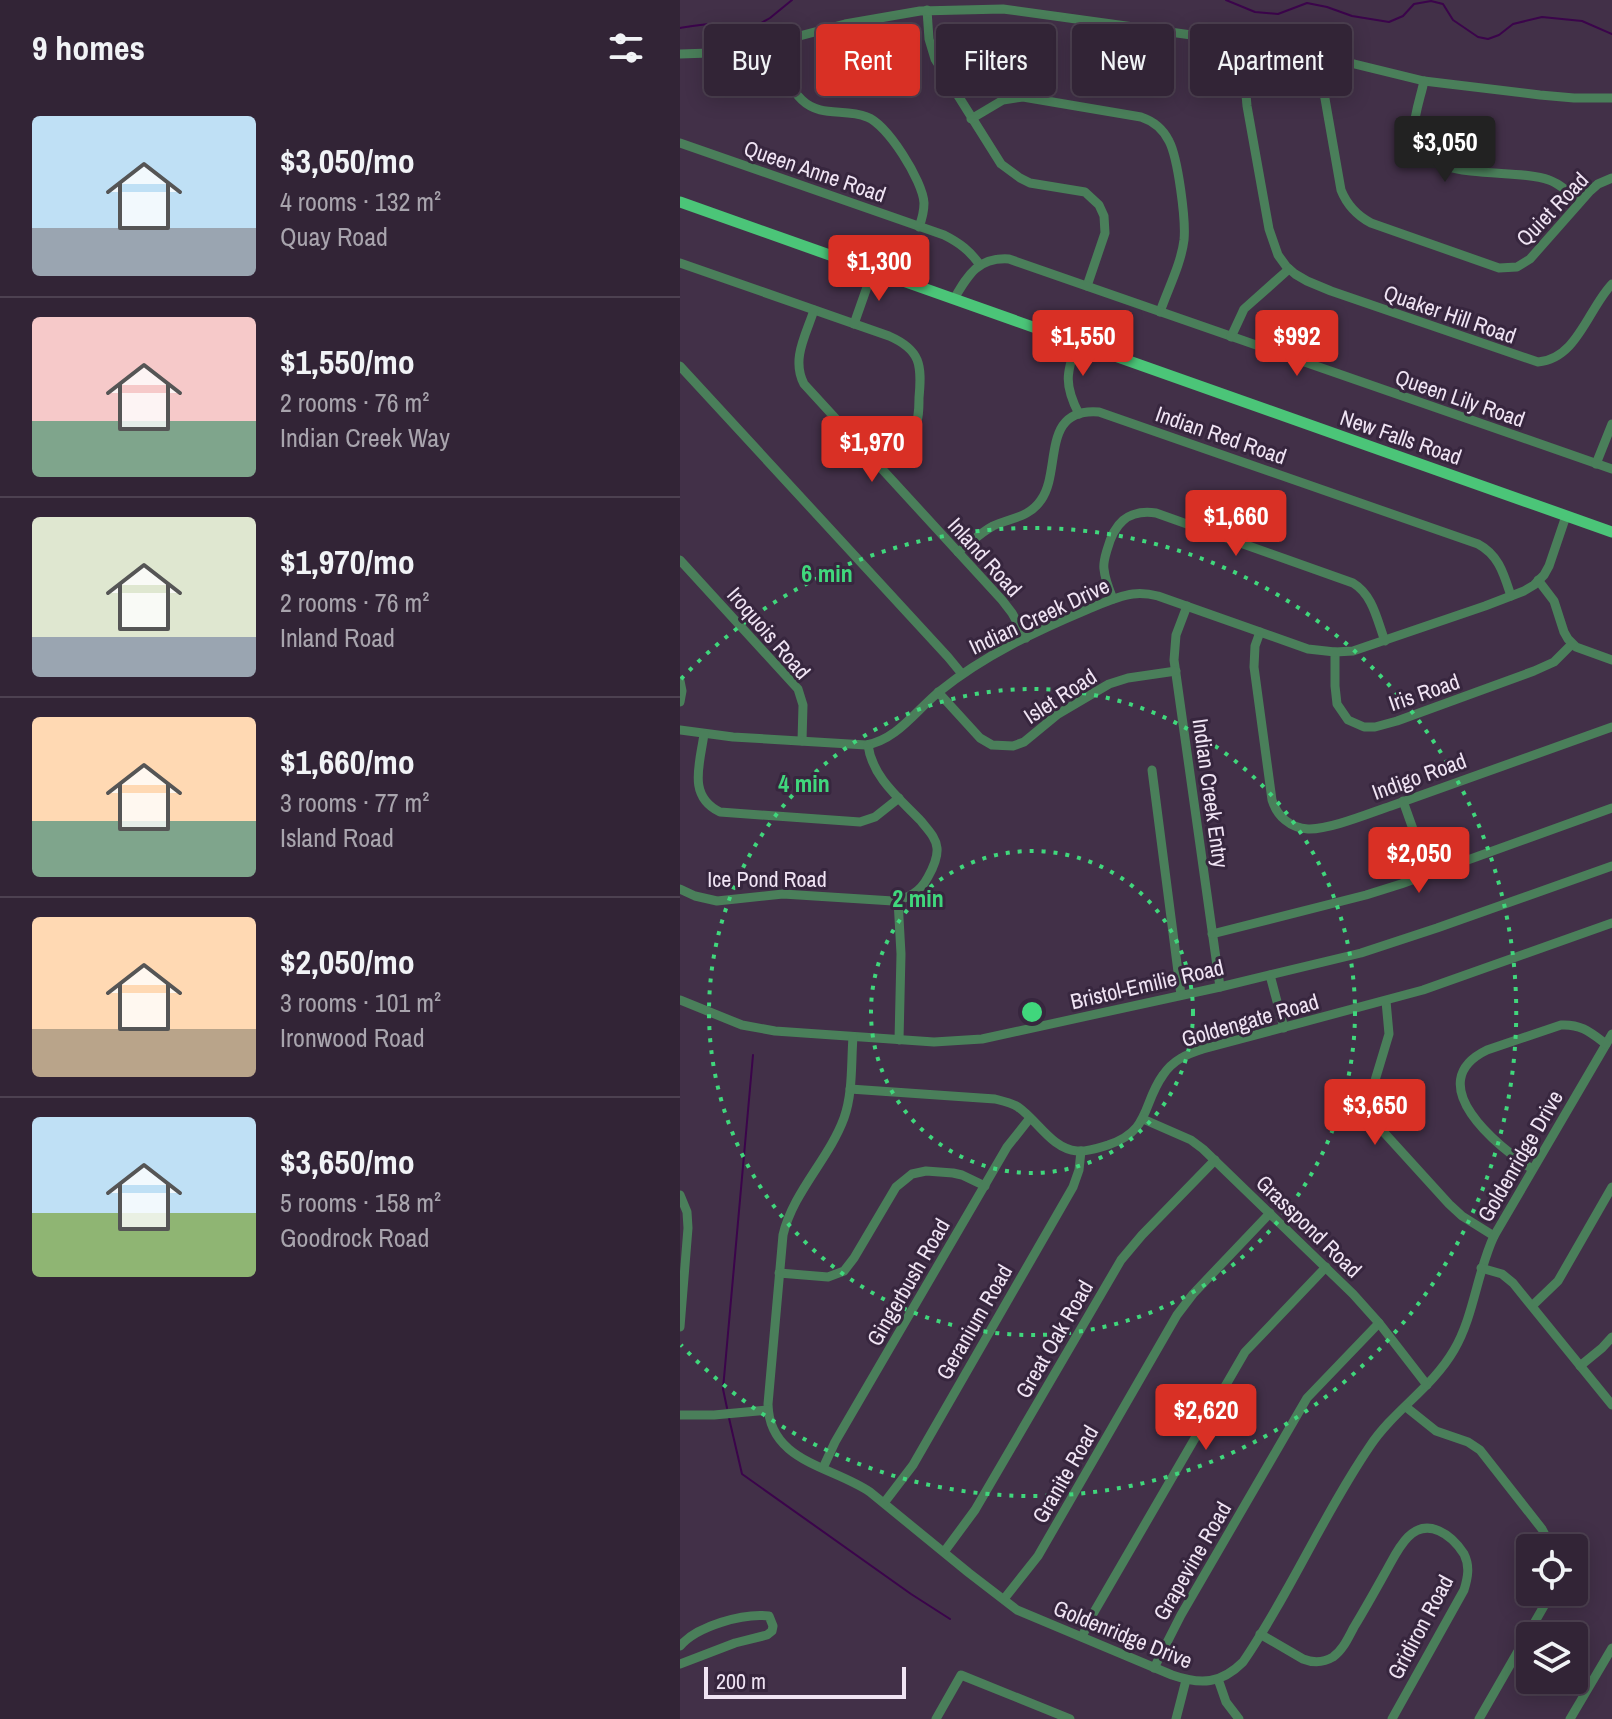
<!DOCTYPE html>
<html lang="en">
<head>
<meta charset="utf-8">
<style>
	body { margin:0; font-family:"Archivo Narrow",sans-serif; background:#3d3042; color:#f1f3f6; height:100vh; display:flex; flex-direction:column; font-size:30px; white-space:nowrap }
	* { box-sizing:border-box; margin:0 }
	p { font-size:26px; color:#a8a4ad }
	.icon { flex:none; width:44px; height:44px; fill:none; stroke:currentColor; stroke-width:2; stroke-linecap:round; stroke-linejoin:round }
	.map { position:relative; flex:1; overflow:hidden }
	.details { display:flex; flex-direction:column; background:#322436; width:680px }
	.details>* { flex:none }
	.guide { position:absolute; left:24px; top:24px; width:760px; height:72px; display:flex; gap:16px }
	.controls { position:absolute; left:836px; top:1534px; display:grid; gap:16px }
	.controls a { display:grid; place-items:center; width:72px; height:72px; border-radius:8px; background:#322436; box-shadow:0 4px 20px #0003,0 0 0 2px #4d4151; font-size:40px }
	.scale { position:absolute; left:24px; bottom:20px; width:202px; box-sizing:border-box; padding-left:8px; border:4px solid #f0e4f4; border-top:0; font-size:22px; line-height:28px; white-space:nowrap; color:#f0e4f4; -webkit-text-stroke:6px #37263e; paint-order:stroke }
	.price { position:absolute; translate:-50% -68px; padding:0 18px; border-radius:8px; background:#d93025; color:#fff; font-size:26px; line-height:52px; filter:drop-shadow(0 2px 4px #0008) }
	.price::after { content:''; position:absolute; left:50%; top:48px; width:24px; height:18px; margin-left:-12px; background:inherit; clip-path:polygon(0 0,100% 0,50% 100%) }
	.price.selected { background:#222; color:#fff }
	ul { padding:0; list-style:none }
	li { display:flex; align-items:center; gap:24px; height:200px; padding:0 32px }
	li+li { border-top:2px solid #4d4151 }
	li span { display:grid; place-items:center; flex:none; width:224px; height:160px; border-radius:8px; color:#555 }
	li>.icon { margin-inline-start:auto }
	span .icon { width:96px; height:96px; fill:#fffc; stroke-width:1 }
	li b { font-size:34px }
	h2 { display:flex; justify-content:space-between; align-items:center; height:96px; padding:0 32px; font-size:34px }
	.pill { padding:0 28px; border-radius:8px; background:#322436; box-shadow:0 4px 20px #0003,0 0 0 2px #4d4151; font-size:28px; line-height:72px }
	.pill.selected { background:#d93025; color:#fff }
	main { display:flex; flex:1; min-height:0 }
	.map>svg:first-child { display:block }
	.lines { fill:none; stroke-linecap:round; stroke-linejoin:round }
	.stream { stroke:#3b044b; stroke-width:2 }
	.minor { stroke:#4a7f5a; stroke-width:9 }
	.major { stroke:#4bc578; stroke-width:11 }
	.ring { fill:none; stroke:#40d77c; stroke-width:4; stroke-dasharray:4 8 }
	.labels { text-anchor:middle; stroke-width:6; stroke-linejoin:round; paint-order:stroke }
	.street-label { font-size:22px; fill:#f0e4f4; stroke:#37263e }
	.centre { fill:#40d77c; stroke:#37263e; stroke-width:4 }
	.ring-label { font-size:24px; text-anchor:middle; font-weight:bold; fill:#40d77c; stroke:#37263e; stroke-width:6; stroke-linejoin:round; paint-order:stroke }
</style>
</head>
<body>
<main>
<section class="details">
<h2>9 homes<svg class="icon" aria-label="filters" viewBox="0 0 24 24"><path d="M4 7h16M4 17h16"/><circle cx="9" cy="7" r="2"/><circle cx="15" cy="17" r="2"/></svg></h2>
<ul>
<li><span style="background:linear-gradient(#bfe0f5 70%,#9aa5b1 0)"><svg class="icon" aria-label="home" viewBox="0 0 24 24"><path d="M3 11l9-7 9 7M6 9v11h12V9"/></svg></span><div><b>$3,050/mo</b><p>4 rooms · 132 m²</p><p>Quay Road</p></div></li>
<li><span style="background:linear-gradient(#f6c9c9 65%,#7fa58c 0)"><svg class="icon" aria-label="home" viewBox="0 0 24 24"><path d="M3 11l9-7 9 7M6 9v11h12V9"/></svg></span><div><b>$1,550/mo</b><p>2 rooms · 76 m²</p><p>Indian Creek Way</p></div></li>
<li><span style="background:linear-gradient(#dfe7d0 75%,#9aa5b1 0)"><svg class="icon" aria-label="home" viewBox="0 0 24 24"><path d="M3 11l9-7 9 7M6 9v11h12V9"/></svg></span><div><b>$1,970/mo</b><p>2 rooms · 76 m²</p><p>Inland Road</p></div></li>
<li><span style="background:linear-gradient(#ffd9b3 65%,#7fa58c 0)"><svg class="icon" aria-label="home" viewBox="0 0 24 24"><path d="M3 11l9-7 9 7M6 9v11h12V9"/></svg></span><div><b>$1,660/mo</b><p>3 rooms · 77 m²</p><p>Island Road</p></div></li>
<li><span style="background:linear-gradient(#ffd9b3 70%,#b9a48a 0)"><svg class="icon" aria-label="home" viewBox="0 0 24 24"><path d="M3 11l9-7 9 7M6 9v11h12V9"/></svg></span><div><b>$2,050/mo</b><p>3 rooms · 101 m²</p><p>Ironwood Road</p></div></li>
<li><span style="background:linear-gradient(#bfe0f5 60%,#8fb573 0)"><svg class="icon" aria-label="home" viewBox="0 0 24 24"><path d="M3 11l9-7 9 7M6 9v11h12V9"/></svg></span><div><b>$3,650/mo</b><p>5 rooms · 158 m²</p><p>Goodrock Road</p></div></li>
</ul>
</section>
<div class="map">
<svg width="932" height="1719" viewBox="0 0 932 1719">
	<rect width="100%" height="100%" fill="#423048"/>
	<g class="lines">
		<!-- stream -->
		<g class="stream">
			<path d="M546,0L575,12L598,14L627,3L647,7L672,16L709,22L723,16L734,4L751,1L763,4L773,20L798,37L808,39L819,35L833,24L862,17L902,21L932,34"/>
			<path d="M0,28C25,24 49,20 74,27L90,18L112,0"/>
			<path d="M47,1408L43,1389L73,1055"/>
			<path d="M49,1418L62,1474L231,1594L270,1619"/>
		</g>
		<!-- minor -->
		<g class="minor">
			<path d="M247,10L249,39L255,59L321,164L340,178L350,183L405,192L419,205L424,216L425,233L407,286"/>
			<path d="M97,43C103,62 106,85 122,100C141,118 164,108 187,117C207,124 243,181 244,203C244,211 242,219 239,227"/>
			<path d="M570,43L565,83L567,106L589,229L598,255L606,266L615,274L627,281L651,291L858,362C897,359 908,309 932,284"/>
			<path d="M0,54L59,52L165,24L240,11L323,9L613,49L744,81L860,95L894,98H932"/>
			<path d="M651,58L644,93L661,190C667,205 676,215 691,223L819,268L837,267L850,259L910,191L918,184L932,178"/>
			<path d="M744,81C741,96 734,114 734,130C735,186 833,166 869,180C880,184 890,193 899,201"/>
			<path d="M291,119L323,100L343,97L461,117C473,121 483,129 489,141C498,158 506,220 504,240C501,264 488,289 480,312"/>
			<path d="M0,143L264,235C280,243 290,251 300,265"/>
			<path d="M0,263L209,336C241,350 242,365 239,398C239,408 239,420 234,429C225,444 210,455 198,466"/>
			<path d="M274,299C288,275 298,257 329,259L932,469"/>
			<path d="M134,310C126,335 111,359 124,384L322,600L332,613L346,638"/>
			<path d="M174,324L193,270"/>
			<path d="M551,337L564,309L609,269"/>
			<path d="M397,343C386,373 384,385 399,414"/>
			<path d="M0,366L268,657L282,674"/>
			<path d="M916,464L932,424"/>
			<path d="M278,552C289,544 300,533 313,526C330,518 349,518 361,500C382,471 360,407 419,412L798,544C819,555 824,575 831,596"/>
			<path d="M0,560L118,689L123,705L122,741"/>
			<path d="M858,580L874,601L884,632L888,639L896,647L932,660"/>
			<path d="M433,599C429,589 425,580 424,569C423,563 425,557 427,550C434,524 447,509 476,513L673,583C693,595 697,620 705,641"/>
			<path d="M507,606L496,635L494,660L540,987"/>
			<path d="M580,632L575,646L574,667L592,800C597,816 610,828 628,829C649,830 690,813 711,806C785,780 858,753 932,727"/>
			<path d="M655,652V686L657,704L668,720L684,727H695L717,721L854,671L874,662L892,644"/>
			<path d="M0,681L2,691L0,702"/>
			<path d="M258,692L300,738L312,745L333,746L344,742L378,714L429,684L448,678L496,671"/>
			<path d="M0,730L53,737L186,745C217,740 236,710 260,691C303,656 356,631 406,610C421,604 437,596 453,594C461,593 470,594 478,596L628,649L655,652L673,651L805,606L844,591L854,585L864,575L869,566L886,516"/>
			<path d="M24,734C20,764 7,796 40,812L180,822L195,817L219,798"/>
			<path d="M472,770L501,995"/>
			<path d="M723,801L749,874"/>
			<path d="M0,889L15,896L37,901L103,894L213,901C229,898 240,892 248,877C253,868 258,858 257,848C256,837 247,829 241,821C220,799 192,777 188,745"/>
			<path d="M218,900L221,954L219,1040"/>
			<path d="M532,934L686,895L721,884L932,808"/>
			<path d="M590,975L604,1028"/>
			<path d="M0,1000L62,1025L95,1031L254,1042L302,1039L540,987L681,953L757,928L932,866"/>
			<path d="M706,1001L709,1034L690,1097L692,1112L699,1127L769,1204L782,1216L814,1236"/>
			<path d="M173,1037C171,1063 173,1093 164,1118C149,1159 113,1192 103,1235L88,1404C89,1462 152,1466 190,1492L289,1573L337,1610L492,1675C521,1685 541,1684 563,1662C610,1593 643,1515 690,1446C713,1411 752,1388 774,1350C794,1316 797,1272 814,1236L932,1034"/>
			<path d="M170,1089L315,1099C323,1101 332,1103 338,1107C358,1121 372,1149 397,1151C407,1152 418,1148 428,1145C471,1131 462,1104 483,1075C493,1060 507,1054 523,1049L743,990L932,923"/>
			<path d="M463,1119L511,1140L523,1149L673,1294L699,1323L747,1385"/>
			<path d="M852,1169C818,1147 739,1083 807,1050L881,1025C901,1024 910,1032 926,1044"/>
			<path d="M0,1195L7,1212L8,1228L0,1327"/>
			<path d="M801,1268L822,1274L833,1283L932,1405"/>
			<path d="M99,1273L148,1277L164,1271L174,1258L216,1187L232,1174L246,1171L273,1173L282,1175L305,1186"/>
			<path d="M852,1306L878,1281L932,1187"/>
			<path d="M900,1366L922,1348L932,1337"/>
			<path d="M726,1407L756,1431L788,1442L800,1450L862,1529L872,1548"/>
			<path d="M0,1415H34L88,1410"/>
			<path d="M143,1468L155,1442L327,1147L350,1118"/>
			<path d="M204,1503L233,1465L393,1187L399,1170L401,1151"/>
			<path d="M264,1552L295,1510L441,1260L462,1235L535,1160"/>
			<path d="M324,1599L358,1556L497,1315L513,1294L590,1213"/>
			<path d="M580,1634L623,1659C633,1663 643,1663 653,1657C663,1650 668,1638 674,1627C685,1609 695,1591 705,1573C712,1561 718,1547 728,1537C748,1517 772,1535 784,1554C790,1566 788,1577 784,1590L712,1719"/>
			<path d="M402,1637L410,1619L565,1352L646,1267"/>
			<path d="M0,1646C17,1626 63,1613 89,1616L93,1626L92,1631L87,1635L55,1643L0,1664"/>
			<path d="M474,1668L501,1615L627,1398L699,1323"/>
			<path d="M538,1679L546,1702L559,1719"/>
			<path d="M256,1719L281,1675L390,1719"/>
			<path d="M496,1719L506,1680"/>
			<path d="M799,1719L872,1592"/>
			<path d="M890,1719L932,1648"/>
		</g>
		<!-- major -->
		<path class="major" d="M0,202L932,532"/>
	</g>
	<!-- distance rings -->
	<g class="ring">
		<circle cx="352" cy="1012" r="161"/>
		<circle cx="352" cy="1012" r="323"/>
		<path d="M1 679A484 484 0 1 1 1 1345"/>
	</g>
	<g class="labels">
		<!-- street labels -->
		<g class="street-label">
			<text transform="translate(135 171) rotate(19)" y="8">Queen Anne Road</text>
			<text transform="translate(872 209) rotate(-46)" y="8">Quiet Road</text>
			<text transform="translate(770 314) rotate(19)" y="8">Quaker Hill Road</text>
			<text transform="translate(780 398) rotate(19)" y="8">Queen Lily Road</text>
			<text transform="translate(541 435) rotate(19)" y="8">Indian Red Road</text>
			<text transform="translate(721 437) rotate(19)" y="8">New Falls Road</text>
			<text transform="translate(305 557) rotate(48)" y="8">Inland Road</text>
			<text transform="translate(359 616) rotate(-25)" y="8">Indian Creek Drive</text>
			<text transform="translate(89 633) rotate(49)" y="8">Iroquois Road</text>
			<text transform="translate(744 692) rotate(-19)" y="8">Iris Road</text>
			<text transform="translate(380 696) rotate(-33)" y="8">Islet Road</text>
			<text transform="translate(739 776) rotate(-20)" y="8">Indigo Road</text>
			<text transform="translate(531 793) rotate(82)" y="8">Indian Creek Entry</text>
			<text x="87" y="887">Ice Pond Road</text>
			<text transform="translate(467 984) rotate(-13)" y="8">Bristol-Emilie Road</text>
			<text transform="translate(570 1020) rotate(-16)" y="8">Goldengate Road</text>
			<text transform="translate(840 1156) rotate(-60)" y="8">Goldenridge Drive</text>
			<text transform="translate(629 1226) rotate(44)" y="8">Grasspond Road</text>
			<text transform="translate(228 1282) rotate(-60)" y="8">Gingerbush Road</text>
			<text transform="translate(294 1322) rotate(-60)" y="8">Geranium Road</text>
			<text transform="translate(374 1339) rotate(-60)" y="8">Great Oak Road</text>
			<text transform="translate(385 1474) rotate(-60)" y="8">Granite Road</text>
			<text transform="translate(512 1561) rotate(-60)" y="8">Grapevine Road</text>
			<text transform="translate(740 1627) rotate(-62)" y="8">Gridiron Road</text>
			<text transform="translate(443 1634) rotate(22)" y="8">Goldenridge Drive</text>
		</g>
	</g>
	<circle cx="352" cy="1012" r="12" class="centre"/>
	<g class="ring-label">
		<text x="147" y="582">6 min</text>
		<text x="124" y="792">4 min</text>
		<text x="238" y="907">2 min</text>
	</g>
</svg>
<div class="controls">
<a><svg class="icon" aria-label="locate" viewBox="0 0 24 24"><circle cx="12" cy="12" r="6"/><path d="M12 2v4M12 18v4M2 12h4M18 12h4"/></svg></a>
<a><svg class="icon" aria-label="layers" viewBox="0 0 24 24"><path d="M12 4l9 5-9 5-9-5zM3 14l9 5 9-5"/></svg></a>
</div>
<div class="scale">200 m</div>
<b class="price selected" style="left:765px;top:184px">$3,050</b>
<b class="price" style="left:199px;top:303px">$1,300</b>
<b class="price" style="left:403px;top:378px">$1,550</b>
<b class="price" style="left:617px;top:378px">$992</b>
<b class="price" style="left:192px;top:484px">$1,970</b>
<b class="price" style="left:556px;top:558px">$1,660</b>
<b class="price" style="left:739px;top:895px">$2,050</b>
<b class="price" style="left:695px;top:1147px">$3,650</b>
<b class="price" style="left:526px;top:1452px">$2,620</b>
<div class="guide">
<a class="pill">Buy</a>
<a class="pill selected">Rent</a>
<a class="pill">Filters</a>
<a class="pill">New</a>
<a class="pill">Apartment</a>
</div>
</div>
</main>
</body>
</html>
